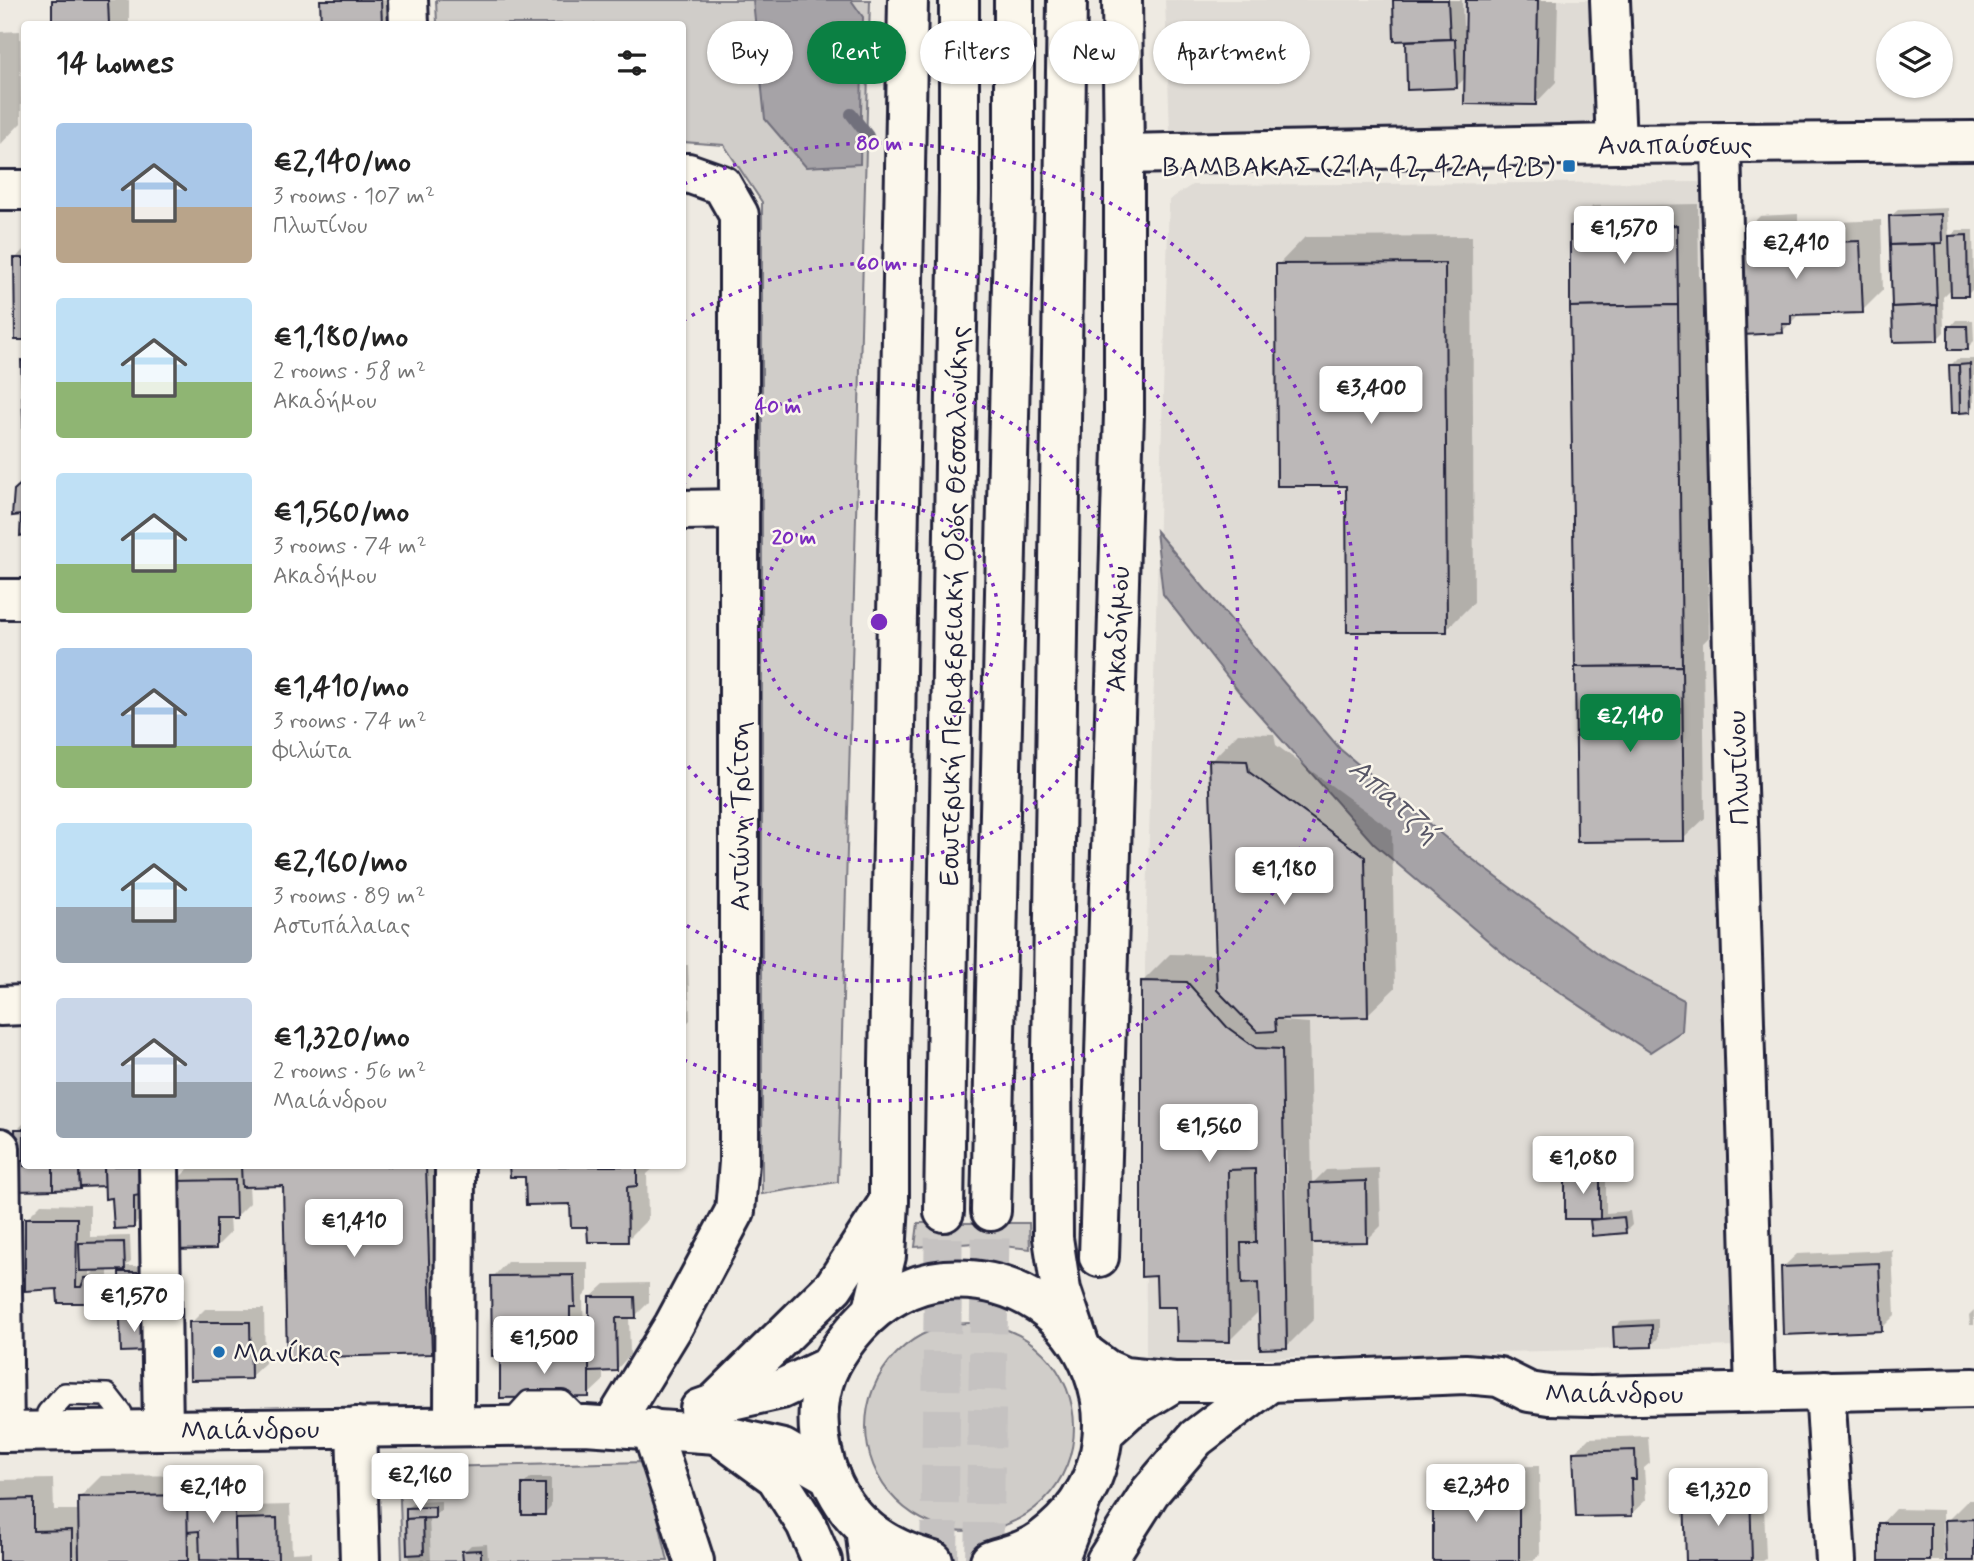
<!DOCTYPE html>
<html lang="en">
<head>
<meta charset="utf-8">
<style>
	body { margin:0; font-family:Mynerve,sans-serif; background:#f2f2f2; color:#222; height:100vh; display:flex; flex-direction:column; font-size:26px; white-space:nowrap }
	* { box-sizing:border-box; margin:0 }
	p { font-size:23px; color:#767676 }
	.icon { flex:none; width:38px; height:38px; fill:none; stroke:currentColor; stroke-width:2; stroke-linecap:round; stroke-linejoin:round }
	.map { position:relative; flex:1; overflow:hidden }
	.details { position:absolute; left:21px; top:21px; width:665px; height:1148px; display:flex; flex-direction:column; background:#fff; border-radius:7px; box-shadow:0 2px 5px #0004 }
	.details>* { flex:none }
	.guide { position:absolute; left:707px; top:21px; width:665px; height:63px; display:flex; gap:14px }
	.fabs { position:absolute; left:1876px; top:21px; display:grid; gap:14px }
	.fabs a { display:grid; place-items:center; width:77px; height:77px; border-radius:50%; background:#fff; box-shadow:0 2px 5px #0004; font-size:35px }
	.price { position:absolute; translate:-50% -60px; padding:0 16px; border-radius:7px; background:#fff; color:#222; font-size:23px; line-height:46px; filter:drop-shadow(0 2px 4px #0008) }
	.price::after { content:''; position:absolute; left:50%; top:42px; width:21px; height:16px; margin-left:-10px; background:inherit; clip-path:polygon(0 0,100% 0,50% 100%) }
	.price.on { background:#0b8043; color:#fff }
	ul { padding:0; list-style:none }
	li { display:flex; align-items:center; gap:21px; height:175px; padding:0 35px }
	li span { display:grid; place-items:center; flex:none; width:196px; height:140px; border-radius:7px; color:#555 }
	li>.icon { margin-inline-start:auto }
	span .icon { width:84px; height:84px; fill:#fffc; stroke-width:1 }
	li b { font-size:30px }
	h2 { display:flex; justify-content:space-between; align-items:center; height:84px; padding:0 35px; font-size:30px }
	.chip { padding:0 24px; border-radius:32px; background:#fff; box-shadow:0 2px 5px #0004; font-size:24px; line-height:63px }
	.chip.on { background:#0b8043; color:#fff }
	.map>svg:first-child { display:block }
	.built { fill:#dfdbd5 }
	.green { fill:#d0cdc9; stroke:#797882; stroke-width:2 }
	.water { fill:#a6a3a7; stroke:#716f7c; stroke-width:2 }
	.shadow { fill:#0003; fill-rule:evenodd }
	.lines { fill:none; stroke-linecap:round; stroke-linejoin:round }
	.stream { stroke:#716f7c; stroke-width:12 }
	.building { fill:#bcb8b8; stroke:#22223b; stroke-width:2 }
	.highway-tunnel { stroke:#c5c2c1; stroke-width:38; stroke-dasharray:38 19; stroke-linecap:butt }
	.lane-casing { stroke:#22223b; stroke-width:26 }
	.street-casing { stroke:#22223b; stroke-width:44 }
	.secondary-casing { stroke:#22223b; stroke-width:44 }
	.highway-casing { stroke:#22223b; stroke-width:44 }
	.lane { stroke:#fbf7ec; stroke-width:21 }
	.street { stroke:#fbf7ec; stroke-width:38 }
	.secondary { stroke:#fbf7ec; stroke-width:38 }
	.highway { stroke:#fbf7ec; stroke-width:38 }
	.ring { fill:none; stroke:#7b2cbf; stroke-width:3.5; stroke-dasharray:3.5 7 }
	.poi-dot { fill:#1f6fb2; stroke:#fbf7ec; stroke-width:2.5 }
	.labels { text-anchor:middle; stroke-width:5; stroke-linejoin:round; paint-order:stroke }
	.street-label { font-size:28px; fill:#22223b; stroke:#fbf7ec }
	.poi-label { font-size:28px; fill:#22223b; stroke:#fbf7ec; text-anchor:end }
	.water-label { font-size:30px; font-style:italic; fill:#575666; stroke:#fbf7ec }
	.centre { fill:#7b2cbf; stroke:#fbf7ec; stroke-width:3.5 }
	.ring-label { font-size:21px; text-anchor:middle; font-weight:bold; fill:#7b2cbf; stroke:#fbf7ec; stroke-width:5; stroke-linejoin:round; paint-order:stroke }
</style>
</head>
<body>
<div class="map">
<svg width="1974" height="1561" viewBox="0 0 1974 1561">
	<rect width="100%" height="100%" fill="#eeeae2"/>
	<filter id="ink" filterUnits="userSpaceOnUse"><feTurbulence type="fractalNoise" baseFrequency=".0143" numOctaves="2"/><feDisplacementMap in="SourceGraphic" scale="14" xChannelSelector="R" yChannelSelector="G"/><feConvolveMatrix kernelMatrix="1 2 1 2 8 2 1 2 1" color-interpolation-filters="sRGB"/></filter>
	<g filter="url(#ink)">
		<!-- built -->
		<g class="built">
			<path d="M1165,0H1593L1599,125L1170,131Z"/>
			<path d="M1706,182L1738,1346L1146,1361L1145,965L1169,200L1192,185Z"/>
		</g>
		<!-- green -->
		<g class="green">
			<path d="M436,0H870L838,1182L762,1194V202L724,145L683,142L682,24H437Z"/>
			<path d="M918,1223H1029L1030,1249L975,1243L915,1247Z"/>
			<circle cx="970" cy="1427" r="104"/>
			<path d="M645,1462L668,1561H402L399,1468Z"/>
		</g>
		<!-- water -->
		<g class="water">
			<path d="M753,0H851L863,17L860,164L806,167L765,119Z"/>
			<path d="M1156,531L1340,749L1459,849L1607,960L1684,1000L1682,1031L1650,1052L1511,960L1374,844L1240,693L1163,594Z"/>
		</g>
		<!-- shadow -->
		<g class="shadow">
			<path d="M53,0H129V24H54Z"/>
			<path d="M322,0H402L396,24H319L322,21Z"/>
			<path d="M1395,0H1462L1463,26H1467V0H1558L1556,82L1535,104L1466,77L1456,87L1408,88L1407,39Z"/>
			<path d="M20,31L21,123L0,145V32Z"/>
			<path d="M1698,204L1699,278H1705L1709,637L1703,643L1705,818L1683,839L1572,227L1593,206Z"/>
			<path d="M1947,208L1949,238L1957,230H1973L1974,288L1968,294L1952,288L1943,297L1944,332L1937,339L1895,340L1891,216L1898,210Z"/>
			<path d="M1798,214V224L1881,220L1883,290L1862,311L1800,313L1782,332L1739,237L1760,216Z"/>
			<path d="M1472,236L1474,602L1446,630L1348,484L1278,265L1305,237Z"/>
			<path d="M24,249V338H17L15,259Z"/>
			<path d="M1956,320H1973L1974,341L1967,348L1950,327Z"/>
			<path d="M1957,359H1974V407L1970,410L1951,365Z"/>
			<path d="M24,481V534H22L23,513L15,490Z"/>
			<path d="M1238,733L1274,734L1276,745L1392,830L1395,988L1367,1015L1288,1017L1283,1021L1309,1023L1312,1184L1326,1170L1379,1168L1381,1226L1367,1240L1313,1242L1314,1319L1286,1347L1257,1274V1313L1230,1340L1178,1305L1143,981L1170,954L1215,955L1218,959L1211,761ZM1282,1146H1286L1287,1262H1284Z"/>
			<path d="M682,890L684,965H688L690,1020L682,1028Z"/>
			<path d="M24,1123V1166H153L148,1212L133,1226L106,1184L18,1189L17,1130Z"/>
			<path d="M243,1166H454L458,1324L431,1352L285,1184L249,1185L250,1203L236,1217H229L230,1233L216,1247L175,1182L189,1168Z"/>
			<path d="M511,1166H656L647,1174L648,1219L627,1240L589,1225L572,1202L526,1175H511Z"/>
			<path d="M1573,1168H1606V1213L1630,1211L1632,1225L1625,1232L1594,1234L1592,1217L1567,1174Z"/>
			<path d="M41,1204L90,1205V1237L130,1236L131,1262L126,1266H151L153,1343L121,1273L125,1268L108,1269V1287L94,1301L58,1288L27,1218ZM89,1269H97L89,1276Z"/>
			<path d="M1892,1250L1895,1315L1881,1329L1782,1268L1797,1254Z"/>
			<path d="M507,1262H588V1291L583,1297L584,1342H591L590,1298L605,1284L649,1283V1302L635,1316H629L630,1355L616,1370H603V1381L588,1395L502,1396V1354L493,1277Z"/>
			<path d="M205,1309H264L265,1363L250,1377L191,1323Z"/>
			<path d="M1974,1310V1325H1970L1969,1315Z"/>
			<path d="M1658,1319V1338L1652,1345L1615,1327L1621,1321Z"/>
			<path d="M1648,1436L1650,1463L1644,1468L1646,1500L1631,1514L1575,1452L1589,1438Z"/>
			<path d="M1539,1466L1540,1554L1533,1561H1435V1488L1456,1467Z"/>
			<path d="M208,1475V1482L245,1480V1495H248V1506L290,1505L292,1553L312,1552V1561H0V1480L53,1479L54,1510H80V1497L101,1476Z"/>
			<path d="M530,1478H551V1506L545,1513L523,1485Z"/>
			<path d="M1739,1478H1763L1766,1559L1763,1561H1688L1686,1494L1700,1479H1724L1725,1492Z"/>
			<path d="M1968,1500H1974V1561H1948L1947,1521Z"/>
			<path d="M441,1501V1510L434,1516L429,1517L431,1561H409L407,1509L414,1502Z"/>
			<path d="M1895,1509L1943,1510L1944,1561H1880L1881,1524Z"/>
			<path d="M487,1544L488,1561H464V1552L471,1545Z"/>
		</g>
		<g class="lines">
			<!-- stream -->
			<path class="stream" d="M851,114L868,136"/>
		</g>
		<!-- building -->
		<g class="building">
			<path d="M52,0H108L109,24H52Z"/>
			<path d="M320,0H381L382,24H321Z"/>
			<path d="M1393,0H1448L1450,39L1394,41Z"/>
			<path d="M1466,0H1538L1536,105L1464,104Z"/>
			<path d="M1455,39L1457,88L1407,90L1406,41Z"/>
			<path d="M1941,214L1942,243L1890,245L1889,216Z"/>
			<path d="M1677,225L1678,305L1570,307V226Z"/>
			<path d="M1777,235V244L1860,241L1863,313L1791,315V324H1782L1783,333L1742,335L1737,236Z"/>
			<path d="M1967,235L1968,296H1951L1949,236Z"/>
			<path d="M1935,244L1937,305L1892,307L1890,245Z"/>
			<path d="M14,258H24V340H15Z"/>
			<path d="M1445,263L1447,632H1347L1346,486H1277L1276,264Z"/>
			<path d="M1678,305L1682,666L1575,667L1570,307Z"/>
			<path d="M1937,305L1938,341L1893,342L1892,307Z"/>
			<path d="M1948,326H1967L1968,350H1948Z"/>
			<path d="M21,360L24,361V445Z"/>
			<path d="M1970,364L1971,412L1960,413L1959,365Z"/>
			<path d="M1949,365H1959L1960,413H1951Z"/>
			<path d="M24,481V535L20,536L21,515L12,516L14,490Z"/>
			<path d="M1682,666L1684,841L1577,842L1575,667Z"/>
			<path d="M1209,760L1247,761L1249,772L1365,857L1368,1017L1275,1019L1276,1031L1258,1032L1217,990Z"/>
			<path d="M1141,981L1187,982L1227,1027L1256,1048L1282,1049L1287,1348L1260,1349L1258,1283L1242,1284L1241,1243H1256L1255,1169L1228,1170L1230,1342L1177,1341L1176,1307H1157L1156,1276L1141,1277Z"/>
			<path d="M15,1129H24V1166H53V1190L17,1191Z"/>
			<path d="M53,1166H79L80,1189L53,1190Z"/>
			<path d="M79,1166H104L105,1186L80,1187Z"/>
			<path d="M104,1166H140V1195L134,1196V1228L114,1229L112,1198L105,1199Z"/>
			<path d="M241,1166H426L432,1354L287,1358L283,1186L242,1187Z"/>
			<path d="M509,1166H637V1186L627,1187L628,1242H588L587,1227H571L570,1204L526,1205L525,1177H510Z"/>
			<path d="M1600,1173V1219H1565V1174Z"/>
			<path d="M235,1180L236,1219H216V1249L175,1250L173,1181Z"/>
			<path d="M1366,1181L1367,1242L1312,1243L1310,1183Z"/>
			<path d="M1624,1217L1626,1233L1592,1236L1590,1220Z"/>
			<path d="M25,1218H77L76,1287H81L85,1278L94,1277V1303H58L57,1289L25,1291Z"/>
			<path d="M124,1242L125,1270L80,1271L79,1243Z"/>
			<path d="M1879,1263L1882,1331L1783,1335L1781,1267Z"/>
			<path d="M119,1272H145L146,1317L120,1318Z"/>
			<path d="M574,1275L575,1307H570V1355L492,1356L491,1276Z"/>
			<path d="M589,1297H635L636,1318H616L617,1371L589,1372Z"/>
			<path d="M146,1317L147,1351L121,1352L120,1318Z"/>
			<path d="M189,1322H250L251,1379L190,1380Z"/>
			<path d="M1652,1325V1347L1614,1348L1613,1327Z"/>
			<path d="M589,1355V1397L500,1398V1356Z"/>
			<path d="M1635,1450L1636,1479H1631L1632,1516L1576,1517L1573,1452Z"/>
			<rect x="522" y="1484" width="23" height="31"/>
			<rect x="1433" y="1487" width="86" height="74"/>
			<path d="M1750,1491L1752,1561H1686L1684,1493L1711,1492V1511L1724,1510L1723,1492Z"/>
			<path d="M231,1493V1508H235L236,1561L200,1560L199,1531L187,1532V1495Z"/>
			<path d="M187,1495L188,1561H79L78,1497Z"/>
			<path d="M33,1499V1531L72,1530V1561H0V1500Z"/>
			<path d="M435,1507V1518L406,1519V1508Z"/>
			<path d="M277,1518L278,1561H236L235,1519Z"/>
			<path d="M423,1518L424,1554L407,1555L406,1519Z"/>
			<path d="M1974,1519V1561H1946L1945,1520Z"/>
			<rect x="1879" y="1523" width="51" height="38"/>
			<path d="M481,1550V1561H463L462,1551Z"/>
		</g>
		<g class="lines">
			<!-- highway-tunnel -->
			<g class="highway-tunnel">
				<path d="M939,1561L944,1212"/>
				<path d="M984,1561L991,1211"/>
			</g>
			<defs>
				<g id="lane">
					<path d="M48,1413L65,1394L107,1395L121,1413"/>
					<path d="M518,1414L529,1402H562L573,1413"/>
				</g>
				<g id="street">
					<path d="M408,0L409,24"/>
					<path d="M1610,0L1616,144"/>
					<path d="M1721,144L1733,654L1755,1392"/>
					<path d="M0,190H24"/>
					<path d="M682,510L738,509"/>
					<path d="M0,599H24"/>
					<path d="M0,1006L24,1005"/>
					<path d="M0,1148L4,1432"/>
					<path d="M159,1166L163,1430"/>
					<path d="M1099,1257L1124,413V154"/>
					<path d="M1825,1390L1836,1561"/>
					<path d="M616,1420L674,1325L735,1211L739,1162V215L722,185L688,173H682"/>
					<path d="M454,1426L455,1166"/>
					<path d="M356,1427L360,1561"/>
					<path d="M651,1428L694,1561"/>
				</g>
				<g id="secondary">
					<path d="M1122,0L1124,154L1616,144L1974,141"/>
					<path d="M1087,1355L1106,1369L1124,1377L1174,1382H1270L1465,1374L1499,1377L1529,1392L1549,1395L1590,1396L1974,1388"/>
					<path d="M700,1409L714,1404L781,1389L830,1366"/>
					<path d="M0,1432L585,1425L717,1434L783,1449L830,1476"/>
					<path d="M1103,1433L1128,1410L1174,1382"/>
					<path d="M933,1561C908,1554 888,1546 867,1529C823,1493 804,1416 831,1364C838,1351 848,1337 858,1326C880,1301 912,1283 945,1280C1092,1269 1161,1452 1043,1539C1027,1551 1008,1555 990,1561"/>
				</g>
				<g id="highway">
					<path d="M1067,0L1052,1055L1053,1238L1061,1290L1078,1340"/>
					<path d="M991,1211L1014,195V0"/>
					<path d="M944,1212L959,191V0"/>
					<path d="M873,1310L886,1256L889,1202V1063L908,0"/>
					<path d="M714,1404L834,1286L888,1203"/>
					<path d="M717,1434L776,1477L806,1524L822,1561"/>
					<path d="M865,1527L869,1561"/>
					<path d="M1058,1561L1083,1495"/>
					<path d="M1106,1561L1150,1492L1196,1438L1270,1382"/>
				</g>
			</defs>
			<!-- lane casing -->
			<use href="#lane" class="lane-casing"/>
			<!-- street casing -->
			<use href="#street" class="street-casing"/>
			<!-- secondary casing -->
			<use href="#secondary" class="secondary-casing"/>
			<!-- highway casing -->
			<use href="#highway" class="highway-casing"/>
			<!-- lane -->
			<use href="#lane" class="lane"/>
			<!-- street -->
			<use href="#street" class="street"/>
			<!-- secondary -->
			<use href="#secondary" class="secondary"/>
			<!-- highway -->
			<use href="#highway" class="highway"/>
		</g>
	</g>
	<!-- distance rings -->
	<g class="ring">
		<circle cx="879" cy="622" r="120"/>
		<path d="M683 485A239 239 0 1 1 683 759"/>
		<path d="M683 321A359 359 0 1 1 683 923"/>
		<path d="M684 184A479 479 0 1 1 684 1060"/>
	</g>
	<!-- markers -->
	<g class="poi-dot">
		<rect x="1562" y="159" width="14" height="14" rx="3.5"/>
		<circle cx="219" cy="1352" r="7"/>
	</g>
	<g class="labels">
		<!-- street labels -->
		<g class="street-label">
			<text x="1675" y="154">Αναπαύσεως</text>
			<text transform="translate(953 606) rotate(-89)" y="10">Εσωτερική Περιφερειακή Οδός Θεσσαλονίκης</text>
			<text transform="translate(1117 629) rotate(-88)" y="10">Ακαδήμου</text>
			<text transform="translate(1737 768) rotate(-92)" y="10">Πλωτίνου</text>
			<text transform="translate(739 816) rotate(-90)" y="10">Αντώνη Τρίτση</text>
			<text x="1614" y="1403">Μαιάνδρου</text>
			<text transform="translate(250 1429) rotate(-1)" y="10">Μαιάνδρου</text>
		</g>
		<!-- poi labels -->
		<g class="poi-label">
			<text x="1555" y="176">ΒΑΜΒΑΚΑΣ (21Α, 42, 42Α, 42Β)</text>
			<text x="233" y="1362" text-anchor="start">Μανίκας</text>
		</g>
		<!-- water labels -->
		<g class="water-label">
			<text transform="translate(1395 800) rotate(42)" y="10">Απατζή</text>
		</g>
	</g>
	<circle cx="879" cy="622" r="10" class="centre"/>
	<g class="ring-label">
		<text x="879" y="150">80 m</text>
		<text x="879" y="270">60 m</text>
		<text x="778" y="413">40 m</text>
		<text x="794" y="544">20 m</text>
	</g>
</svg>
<div class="fabs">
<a><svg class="icon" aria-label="layers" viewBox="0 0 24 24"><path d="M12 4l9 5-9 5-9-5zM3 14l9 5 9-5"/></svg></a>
</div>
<b class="price" style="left:1624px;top:266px">€1,570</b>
<b class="price" style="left:1796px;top:281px">€2,410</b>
<b class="price" style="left:1371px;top:426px">€3,400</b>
<b class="price on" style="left:1630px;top:754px">€2,140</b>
<b class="price" style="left:1284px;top:907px">€1,180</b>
<b class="price" style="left:1209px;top:1164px">€1,560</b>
<b class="price" style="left:1583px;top:1196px">€1,080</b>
<b class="price" style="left:354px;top:1259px">€1,410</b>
<b class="price" style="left:134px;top:1334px">€1,570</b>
<b class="price" style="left:544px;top:1376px">€1,500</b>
<b class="price" style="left:420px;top:1513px">€2,160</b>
<b class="price" style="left:1476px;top:1524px">€2,340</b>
<b class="price" style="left:213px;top:1525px">€2,140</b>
<b class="price" style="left:1718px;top:1528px">€1,320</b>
<div class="guide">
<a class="chip">Buy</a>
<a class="chip on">Rent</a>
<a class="chip">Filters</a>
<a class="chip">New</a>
<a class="chip">Apartment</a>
</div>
<section class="details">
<h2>14 homes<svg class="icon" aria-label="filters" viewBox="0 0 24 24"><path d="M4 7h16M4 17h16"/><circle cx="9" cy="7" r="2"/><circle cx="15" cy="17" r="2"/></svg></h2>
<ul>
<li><span style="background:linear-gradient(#a9c7e8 60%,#b9a48a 0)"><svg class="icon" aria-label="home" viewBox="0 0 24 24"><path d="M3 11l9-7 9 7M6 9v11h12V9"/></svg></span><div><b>€2,140/mo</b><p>3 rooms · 107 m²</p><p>Πλωτίνου</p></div></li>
<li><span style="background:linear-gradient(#bfe0f5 60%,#8fb573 0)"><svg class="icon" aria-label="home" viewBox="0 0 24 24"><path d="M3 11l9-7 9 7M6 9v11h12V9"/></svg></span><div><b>€1,180/mo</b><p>2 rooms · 58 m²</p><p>Ακαδήμου</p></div></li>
<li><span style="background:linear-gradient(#bfe0f5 65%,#8fb573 0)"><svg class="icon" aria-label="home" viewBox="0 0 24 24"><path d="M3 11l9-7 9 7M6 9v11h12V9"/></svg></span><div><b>€1,560/mo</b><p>3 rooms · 74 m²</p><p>Ακαδήμου</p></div></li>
<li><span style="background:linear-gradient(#a9c7e8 70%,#8fb573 0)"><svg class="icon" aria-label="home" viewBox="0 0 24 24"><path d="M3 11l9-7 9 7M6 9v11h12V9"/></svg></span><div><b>€1,410/mo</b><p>3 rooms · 74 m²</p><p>Φιλώτα</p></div></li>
<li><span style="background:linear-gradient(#bfe0f5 60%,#9aa5b1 0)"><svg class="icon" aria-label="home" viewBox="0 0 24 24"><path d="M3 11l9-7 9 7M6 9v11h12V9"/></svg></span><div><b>€2,160/mo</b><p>3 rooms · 89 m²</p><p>Αστυπάλαιας</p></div></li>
<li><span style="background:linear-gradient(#c9d6e8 60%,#9aa5b1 0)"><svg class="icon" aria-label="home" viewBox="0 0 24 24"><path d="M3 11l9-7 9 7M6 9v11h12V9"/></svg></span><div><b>€1,320/mo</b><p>2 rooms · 56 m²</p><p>Μαιάνδρου</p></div></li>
</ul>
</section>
</div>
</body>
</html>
